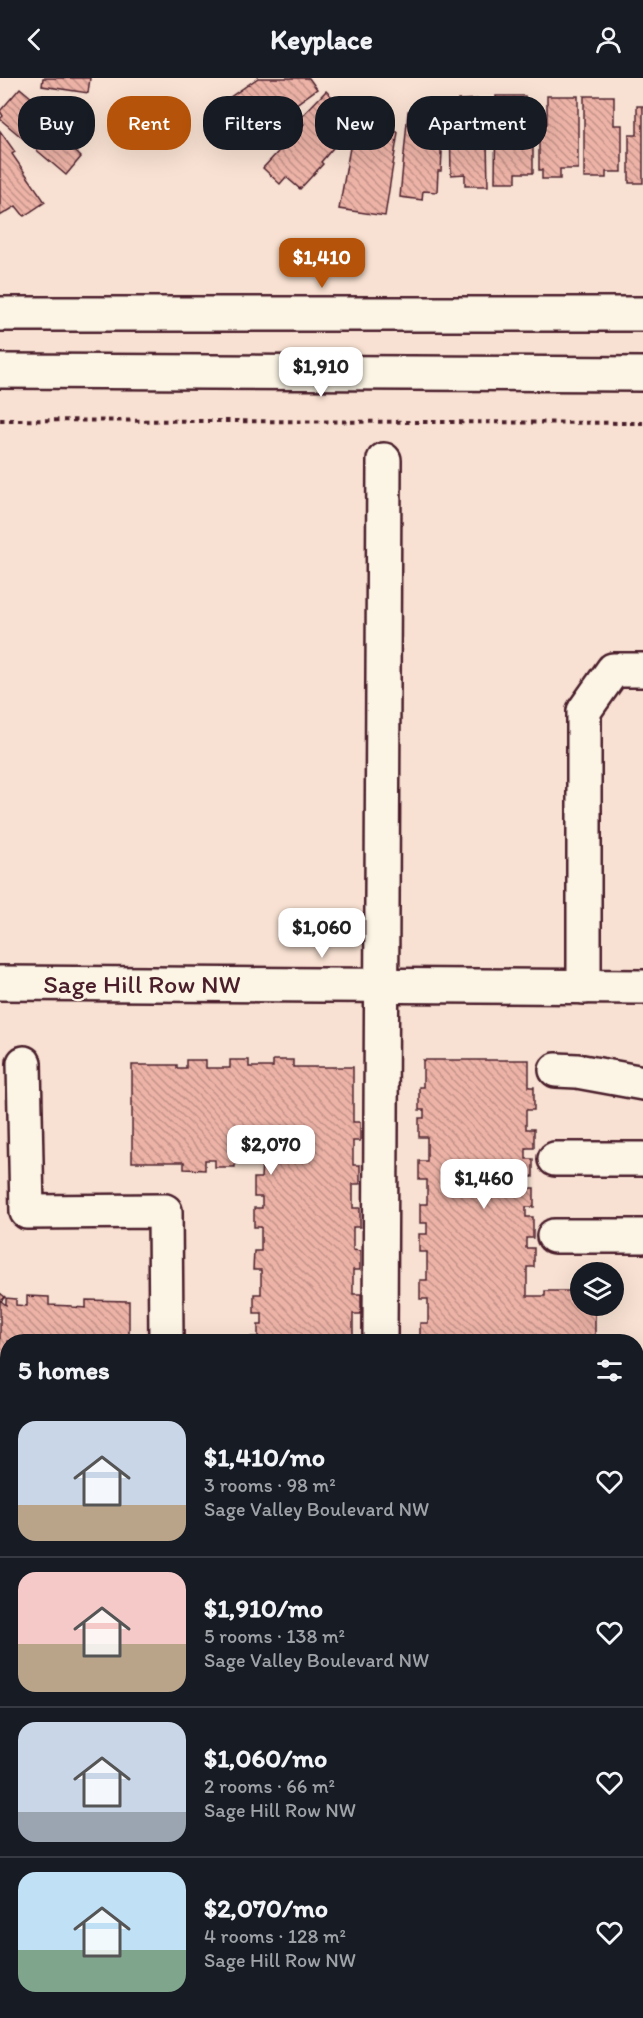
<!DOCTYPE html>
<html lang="en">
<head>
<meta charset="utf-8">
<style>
	body { margin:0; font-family:Itim,sans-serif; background:#242831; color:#f1f3f6; height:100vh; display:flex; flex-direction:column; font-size:22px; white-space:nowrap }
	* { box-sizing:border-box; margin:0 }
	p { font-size:20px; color:#9ea1a6 }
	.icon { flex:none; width:33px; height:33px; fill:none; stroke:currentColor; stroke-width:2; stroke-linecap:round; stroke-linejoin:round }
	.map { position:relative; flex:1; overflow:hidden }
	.panel { position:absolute; left:0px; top:1256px; width:644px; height:686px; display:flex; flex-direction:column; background:#171b24; border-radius:24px 24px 0 0; box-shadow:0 6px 24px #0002 }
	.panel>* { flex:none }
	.top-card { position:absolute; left:18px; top:18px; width:608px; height:54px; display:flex; gap:12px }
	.controls { position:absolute; left:570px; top:1184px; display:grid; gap:12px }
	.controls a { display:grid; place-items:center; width:54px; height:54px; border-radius:50%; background:#171b24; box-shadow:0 6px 24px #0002; font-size:30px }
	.price { position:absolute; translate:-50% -51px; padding:0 14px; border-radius:12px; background:#fff; color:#222; font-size:20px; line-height:39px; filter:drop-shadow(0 2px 3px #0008) }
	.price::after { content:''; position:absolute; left:50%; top:36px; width:18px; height:14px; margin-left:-9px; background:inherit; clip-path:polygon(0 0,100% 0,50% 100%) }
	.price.selected { background:#b45309; color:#fff }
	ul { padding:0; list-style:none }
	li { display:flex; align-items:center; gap:18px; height:150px; padding:0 18px }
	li+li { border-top:2px solid #363941 }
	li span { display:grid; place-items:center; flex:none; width:168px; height:120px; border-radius:18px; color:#555 }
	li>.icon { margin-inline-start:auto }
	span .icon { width:72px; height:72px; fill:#fffc; stroke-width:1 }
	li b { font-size:26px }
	h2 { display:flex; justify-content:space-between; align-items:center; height:72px; padding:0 18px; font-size:26px }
	.tag { padding:0 21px; border-radius:24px; background:#171b24; box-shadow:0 6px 24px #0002; font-size:21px; line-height:54px }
	.tag.selected { background:#b45309; color:#fff }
	header { display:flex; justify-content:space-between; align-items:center; height:78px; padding:0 18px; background:#171b24; font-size:27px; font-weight:700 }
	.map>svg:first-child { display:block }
	.grass { fill:url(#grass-tufts); stroke:#8a8264; stroke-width:1.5 }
	.building { fill:url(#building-back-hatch); stroke:#4a1f2b; stroke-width:1.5 }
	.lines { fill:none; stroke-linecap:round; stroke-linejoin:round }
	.minor-casing { stroke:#4a1f2b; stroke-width:38 }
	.path { stroke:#4a1f2b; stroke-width:4; stroke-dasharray:4.5 4.5; stroke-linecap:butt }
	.minor { stroke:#fcf5e5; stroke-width:33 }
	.labels { text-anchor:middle; stroke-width:4.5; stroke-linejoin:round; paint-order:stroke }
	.street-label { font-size:26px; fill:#4a1f2b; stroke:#fcf5e5 }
</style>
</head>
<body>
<header><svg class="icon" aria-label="back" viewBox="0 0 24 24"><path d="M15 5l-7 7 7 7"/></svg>Keyplace<svg class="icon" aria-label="person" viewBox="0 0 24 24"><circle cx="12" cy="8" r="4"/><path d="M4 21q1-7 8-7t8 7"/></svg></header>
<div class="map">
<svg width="643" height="1940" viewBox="0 0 643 1940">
	<defs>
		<pattern id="grass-tufts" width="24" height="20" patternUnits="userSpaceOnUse" patternTransform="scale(1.5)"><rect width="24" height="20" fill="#c9e69d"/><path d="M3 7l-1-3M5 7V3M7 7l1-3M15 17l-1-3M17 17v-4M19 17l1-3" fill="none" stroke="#aec587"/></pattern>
		<pattern id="building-back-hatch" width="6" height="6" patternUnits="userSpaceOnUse" patternTransform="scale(1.5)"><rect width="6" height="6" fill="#edb3a7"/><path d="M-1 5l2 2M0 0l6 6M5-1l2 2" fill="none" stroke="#c29188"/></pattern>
	</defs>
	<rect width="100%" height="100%" fill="#f8e1d2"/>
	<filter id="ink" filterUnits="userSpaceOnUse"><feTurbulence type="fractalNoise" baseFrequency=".0167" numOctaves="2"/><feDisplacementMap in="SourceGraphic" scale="12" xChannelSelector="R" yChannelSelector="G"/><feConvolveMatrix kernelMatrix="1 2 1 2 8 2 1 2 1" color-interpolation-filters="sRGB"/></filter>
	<g filter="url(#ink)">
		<!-- grass -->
		<path class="grass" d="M0,1828L7,1835L8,1934H636V1872H643V1940H0Z"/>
		<!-- building -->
		<g class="building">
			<path d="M43,0H90L88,15L42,8Z"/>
			<path d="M258,0H309L317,11L243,64L230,46L236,41L223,24Z"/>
			<path d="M20,10L39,26L44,20L88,57L75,73L81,79L66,97L0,41L3,38L0,33Z"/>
			<path d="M326,13L352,39L334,61L338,64L321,84L323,86L300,111L286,99L280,106L263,90L304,46L299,41Z"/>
			<path d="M496,18H525V40H533V95H516V104H495Z"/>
			<path d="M547,18H578V91H560V101H542V92H539V46H547Z"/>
			<path d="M584,18H614V47H622V94H606V100H584Z"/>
			<path d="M486,21L488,108H465V96L451,97L450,36H458V22Z"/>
			<path d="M637,28H643V105H629V57H637Z"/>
			<path d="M408,33L437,35L434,66H441V76L442,75L441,93H438L437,114L423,113L422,122L400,119Z"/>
			<path d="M363,48L398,54L385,138L339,131L351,64H361Z"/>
			<path d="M0,53L15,74L12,76L45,124L24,138L16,128L0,138Z"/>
			<path d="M186,982H206V990H230V982H249V989H273V982H293V989H353V1044H360V1063H353V1087H360V1106H353V1130H360V1149H353V1172L360,1173V1192H353V1216H361V1236H353V1258H360V1263H251V1259H258V1247H262V1235H254V1216H261V1192H253L254,1173H261V1149H254V1130H262V1119H254V1100H261L262,1082H235V1089H215V1082H205V1092L184,1091V1084H132V987H177V990H186Z"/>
			<path d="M423,982H529V1009H534V1032H526V1051H534V1070H526V1081H533V1099H526V1110H534V1129H526V1139H533V1160H526V1170H534V1189H527V1218H545V1213H580V1227H595V1263H420V1245H428V1221H420V1202H427V1174H419V1156H427V1145H420V1126H427V1102H419V1083H427V1059H419V1040H424V1032H419V1009H423Z"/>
			<path d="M0,1215L5,1219L1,1223L6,1227V1220L16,1221V1227L27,1228V1218L49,1219V1227L72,1228V1229L86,1230V1222L129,1223V1263H8V1322H5V1327H0Z"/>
		</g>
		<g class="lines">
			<defs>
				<g id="minor">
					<path d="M0,236H643"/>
					<path d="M0,293L643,296"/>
					<path d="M0,905L643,909"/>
					<path d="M584,909V633L613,592H643"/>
					<path d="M24,985L27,1134L165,1133L166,1263"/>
					<path d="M556,992L577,993L643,1005"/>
					<path d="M555,1081H643"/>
					<path d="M554,1158H643"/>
					<path d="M380,1263L384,382"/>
					<path d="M636,1412H643"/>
					<path d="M0,1423L8,1421"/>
				</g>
			</defs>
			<!-- minor casing -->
			<use href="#minor" class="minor-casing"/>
			<!-- path -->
			<path class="path" d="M0,342L643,345"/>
			<!-- minor -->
			<use href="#minor" class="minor"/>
		</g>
	</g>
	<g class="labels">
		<!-- street labels -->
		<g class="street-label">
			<text x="142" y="915">Sage Hill Row NW</text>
		</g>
	</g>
</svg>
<div class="controls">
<a><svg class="icon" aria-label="layers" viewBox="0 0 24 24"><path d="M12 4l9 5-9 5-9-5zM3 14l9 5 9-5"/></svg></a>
</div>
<b class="price selected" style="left:322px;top:211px">$1,410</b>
<b class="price" style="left:321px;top:320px">$1,910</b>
<b class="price" style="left:322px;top:881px">$1,060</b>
<b class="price" style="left:271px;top:1098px">$2,070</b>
<b class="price" style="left:484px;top:1132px">$1,460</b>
<div class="top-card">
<a class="tag">Buy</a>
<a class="tag selected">Rent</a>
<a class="tag">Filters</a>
<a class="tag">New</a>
<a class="tag">Apartment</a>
</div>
<section class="panel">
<h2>5 homes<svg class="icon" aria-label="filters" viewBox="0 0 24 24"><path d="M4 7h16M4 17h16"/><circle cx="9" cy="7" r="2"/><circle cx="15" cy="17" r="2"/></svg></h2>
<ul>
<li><span style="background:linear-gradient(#c9d6e8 70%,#b9a48a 0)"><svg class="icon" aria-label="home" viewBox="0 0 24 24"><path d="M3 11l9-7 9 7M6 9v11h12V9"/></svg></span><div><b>$1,410/mo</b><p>3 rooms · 98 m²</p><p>Sage Valley Boulevard NW</p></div><svg class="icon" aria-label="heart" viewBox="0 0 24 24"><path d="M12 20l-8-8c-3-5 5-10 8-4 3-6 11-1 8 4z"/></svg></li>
<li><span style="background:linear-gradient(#f6c9c9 60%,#b9a48a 0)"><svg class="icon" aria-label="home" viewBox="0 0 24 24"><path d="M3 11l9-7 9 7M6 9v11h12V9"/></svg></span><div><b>$1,910/mo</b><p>5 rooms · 138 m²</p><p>Sage Valley Boulevard NW</p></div><svg class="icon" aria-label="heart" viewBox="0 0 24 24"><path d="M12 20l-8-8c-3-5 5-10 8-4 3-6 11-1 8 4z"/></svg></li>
<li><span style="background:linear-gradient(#c9d6e8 75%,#9aa5b1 0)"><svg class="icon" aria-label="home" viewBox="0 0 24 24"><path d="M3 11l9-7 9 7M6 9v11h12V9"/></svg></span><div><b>$1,060/mo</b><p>2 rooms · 66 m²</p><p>Sage Hill Row NW</p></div><svg class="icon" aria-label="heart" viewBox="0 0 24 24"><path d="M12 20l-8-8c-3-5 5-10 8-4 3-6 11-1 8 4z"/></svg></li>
<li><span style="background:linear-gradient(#bfe0f5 65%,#7fa58c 0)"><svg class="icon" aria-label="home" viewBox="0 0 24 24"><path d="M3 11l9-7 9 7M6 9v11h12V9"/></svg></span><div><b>$2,070/mo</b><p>4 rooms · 128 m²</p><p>Sage Hill Row NW</p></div><svg class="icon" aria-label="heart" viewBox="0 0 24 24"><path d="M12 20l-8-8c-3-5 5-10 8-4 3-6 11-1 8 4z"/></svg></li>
</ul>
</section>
</div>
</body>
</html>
